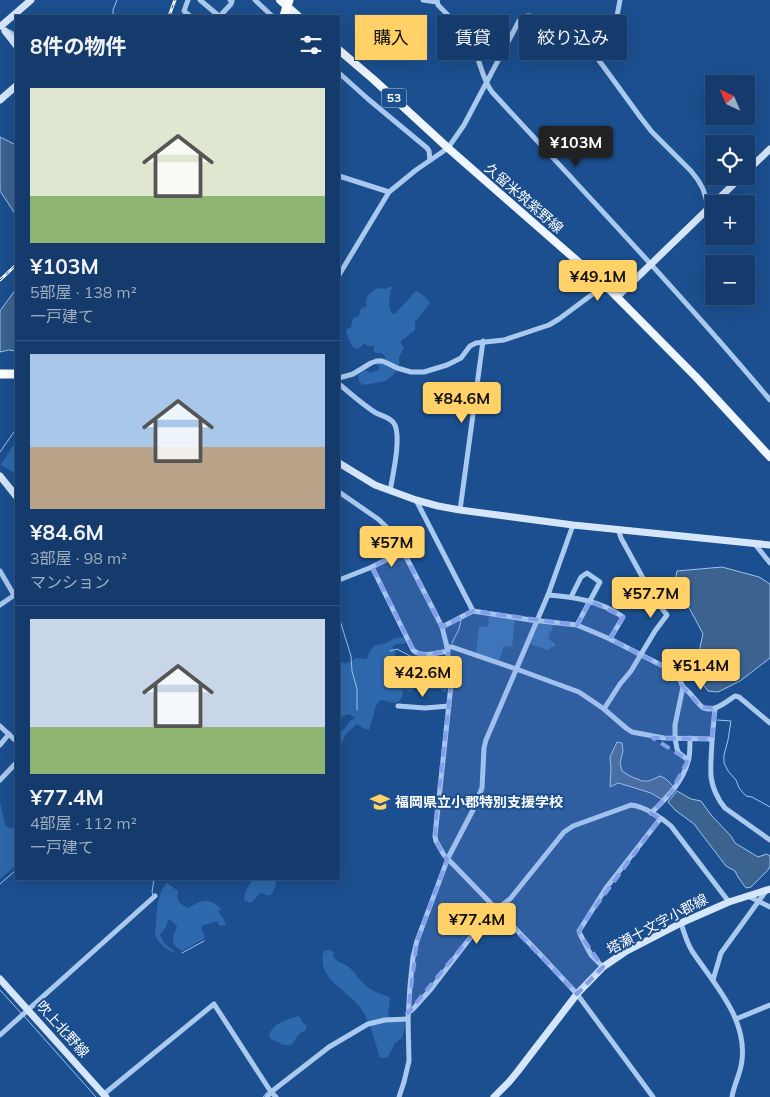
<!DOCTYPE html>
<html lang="ja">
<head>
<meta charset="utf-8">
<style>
	body { margin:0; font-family:Mulish,"Noto Sans JP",sans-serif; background:#214673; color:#f1f3f6; height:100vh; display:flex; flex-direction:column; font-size:19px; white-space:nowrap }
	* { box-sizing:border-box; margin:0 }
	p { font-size:16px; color:#9dadc1 }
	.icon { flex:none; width:28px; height:28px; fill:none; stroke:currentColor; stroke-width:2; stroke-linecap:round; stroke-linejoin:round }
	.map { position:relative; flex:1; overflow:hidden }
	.sheet { position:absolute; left:15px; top:15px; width:325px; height:865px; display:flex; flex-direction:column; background:#143b6b; border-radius:0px; box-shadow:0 5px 20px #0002,0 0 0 1px #33557e }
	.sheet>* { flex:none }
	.top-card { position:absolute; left:355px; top:15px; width:340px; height:45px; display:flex; gap:10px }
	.needle { width:32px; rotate:316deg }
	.fabs { position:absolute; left:705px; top:75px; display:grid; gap:10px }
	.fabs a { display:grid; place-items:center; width:50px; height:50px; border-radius:0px; background:#143b6b; box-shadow:0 5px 20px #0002,0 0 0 1px #33557e; font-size:25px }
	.price { position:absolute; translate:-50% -42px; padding:0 11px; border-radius:5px; background:#ffd166; color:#111; font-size:16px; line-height:32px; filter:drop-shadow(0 1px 2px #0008) }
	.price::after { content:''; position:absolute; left:50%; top:30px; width:15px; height:11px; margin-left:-8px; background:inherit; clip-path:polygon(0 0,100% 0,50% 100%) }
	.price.current { background:#222; color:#fff }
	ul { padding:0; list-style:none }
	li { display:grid; align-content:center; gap:10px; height:265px; padding:0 15px }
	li+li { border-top:1px solid #33557e }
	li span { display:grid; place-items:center; height:155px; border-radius:0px; color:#555 }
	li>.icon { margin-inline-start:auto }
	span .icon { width:90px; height:90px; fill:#fffc; stroke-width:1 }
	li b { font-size:21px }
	h2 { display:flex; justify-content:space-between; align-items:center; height:60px; padding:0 15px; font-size:21px }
	.pill { padding:0 18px; border-radius:0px; background:#143b6b; box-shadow:0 5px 20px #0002,0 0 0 1px #33557e; font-size:18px; line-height:45px }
	.pill.current { background:#ffd166; color:#111 }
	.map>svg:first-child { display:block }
	.green { fill:#2e69ad }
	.water { fill:#3c6290; stroke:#9cc4f0 }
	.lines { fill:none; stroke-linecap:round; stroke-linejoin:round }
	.stream { stroke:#9cc4f0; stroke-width:1 }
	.street { stroke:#a9c9ee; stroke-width:5 }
	.secondary { stroke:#d6e6fa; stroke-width:7 }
	.primary { stroke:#f0f6ff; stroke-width:8 }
	.highway { stroke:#fff; stroke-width:9 }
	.rail-casing { stroke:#fff; stroke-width:3 }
	.rail { stroke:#1b4f8f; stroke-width:1; stroke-dasharray:4; stroke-linecap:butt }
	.marked { fill:#839eea; fill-opacity:0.2; stroke:#839eea; stroke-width:4; stroke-dasharray:10 6; stroke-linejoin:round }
	.labels { text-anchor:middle; stroke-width:4; stroke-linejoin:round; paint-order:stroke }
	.shield { fill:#1b4f8f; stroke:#bbcadd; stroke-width:1 }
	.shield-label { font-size:12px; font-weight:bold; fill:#fff }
	.street-label { font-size:14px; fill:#fff; stroke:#1b4f8f }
	.poi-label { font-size:14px; font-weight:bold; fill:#fff; stroke:#1b4f8f; text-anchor:start }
</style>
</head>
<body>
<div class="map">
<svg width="770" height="1097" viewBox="0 0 770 1097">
	<rect width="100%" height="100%" fill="#1b4f8f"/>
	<!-- green -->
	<g class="green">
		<path d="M393,286C389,295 387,305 392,314L396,313L416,291C421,293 427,298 430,303L415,322V330L400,342L404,347L399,357V367L393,375L386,381L364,385L359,382L358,375L365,370L370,373L379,369V366L375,364L374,358L385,359V356L382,353H377L374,352V346H368L365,343L358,349L353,348L347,336L346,330L351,327L353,318L359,316L360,310L367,306C364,297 370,292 378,288L385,289Z"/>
		<path d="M16,443V474L1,465L14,444Z"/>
		<path d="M489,616L515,619L512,647L504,646L499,661L476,653L479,626L488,627Z"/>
		<path d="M539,623L554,625L548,638L556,645L547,650L530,644Z"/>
		<path d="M403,637L407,642L404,644H395L392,647L395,650L396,660L404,663L410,661L412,654L424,658H430L432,675L435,681L448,687L446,692H444L439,689H427L416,686L411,692L404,689C402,693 403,697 400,700C396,706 386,700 380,700L376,706L369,730L363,728L357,724L346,734L339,748V735L350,721L355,718L349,714L339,718V661C346,665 349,663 355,658L367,659L369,652L374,646L386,643L395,638Z"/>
		<path d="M0,801L5,825L11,829L16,826V865L0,879Z"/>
		<path d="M253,879H276L275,888L270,896L260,893L251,903L244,900L246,890Z"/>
		<path d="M167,883L178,891C176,901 179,903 188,908C205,899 209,897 223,911L219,910L218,912L222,916L226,924L222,926L219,925L217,921L201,926L205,938L182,951C168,942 173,940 177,926L170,920H168L166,927L160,935L164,943L176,953C167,951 159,944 155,935C157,919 155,895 167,883Z"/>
		<path d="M330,950L334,953L333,956C337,963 344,963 349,967C357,974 362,985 372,990C378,994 382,993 390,998L388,1015L393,1021H404L405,1026L402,1038L395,1043L388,1057L380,1058C375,1042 371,1024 362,1010C349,990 315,979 324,951Z"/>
		<path d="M299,1016L303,1023L307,1026L306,1030C288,1037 301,1055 271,1039L269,1034C276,1022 287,1019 299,1016Z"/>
	</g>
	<!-- water -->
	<g class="water">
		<path d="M0,137L16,145V215L0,191Z"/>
		<path d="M16,289V351L9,350L0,352V311Z"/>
		<path d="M722,567L759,577L770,584V658L740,681L718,692L708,691L702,683V667L700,647L703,634L675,581L677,571Z"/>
		<path d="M617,742L622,743L623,751L620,763L622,771L630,776L642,781H649L660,776L666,779L673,786L664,797L661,799L651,793L622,784L618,783L610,787L611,768L610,757Z"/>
		<path d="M677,791L691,799L701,801L711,815L731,836L735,843L758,857L767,854L770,856V866L768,870L751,887L746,888L738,877L735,871L726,866L694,824L675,810L668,802Z"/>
	</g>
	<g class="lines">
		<!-- stream -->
		<g class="stream">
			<path d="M113,16V10L117,0"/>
			<path d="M0,452L16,429"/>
			<path d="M339,563L340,565L339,568"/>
			<path d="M339,617L351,656L352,671L357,689V710"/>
			<path d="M452,643L459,629L461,620"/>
			<path d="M390,651L397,649L429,666"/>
			<path d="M717,720L731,721L728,740L724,755V763L728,771L736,780L739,788L746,796L752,797L770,807"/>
			<path d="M0,884L16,870"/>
			<path d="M153,895L152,892L154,879"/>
			<path d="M182,953L204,941"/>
			<path d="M0,990L21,1013"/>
			<path d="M24,1016L96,1097"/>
			<path d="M263,1097L267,1092"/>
		</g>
		<!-- street -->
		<g class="street">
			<path d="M188,0L184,11L190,16"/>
			<path d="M200,0L219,16"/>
			<path d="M255,0L272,16"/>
			<path d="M423,0L437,2"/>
			<path d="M437,0L438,5C450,17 465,32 473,48C481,62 482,79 492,92C586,194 681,294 770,400"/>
			<path d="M220,16L231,4L232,1L230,0"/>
			<path d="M571,22L641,118L652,132L691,171L698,180L703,189L709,208"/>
			<path d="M5,31L9,32L16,36"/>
			<path d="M339,73L368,99L427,148L429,151L430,160"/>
			<path d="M339,176L389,192"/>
			<path d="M339,275L389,192L416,170L448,148L464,125L519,21L524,17L528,16L615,27L620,0"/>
			<path d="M339,378L353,374L371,363L377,361H382L387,363L397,368L411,372H424L447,365L461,358L470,346L476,343L504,340L549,325L559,319L594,293L607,287"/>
			<path d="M339,384C351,394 363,405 376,413C382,416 392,418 395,425C401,440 393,474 390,491"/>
			<path d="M339,492L378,519L391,531L403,551L436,615L442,627L447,647L451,685L435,836L436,841L444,855L537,951L577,994L653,1097"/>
			<path d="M416,500L473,611"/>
			<path d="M460,510L483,341"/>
			<path d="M754,543L770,563"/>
			<path d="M372,567L413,650C421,658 437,653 448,651"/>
			<path d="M0,571L14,595"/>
			<path d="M339,580L372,567L403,551"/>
			<path d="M548,595C574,597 601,601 623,617L610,639"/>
			<path d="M571,597L581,577L587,573L600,582L577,625"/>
			<path d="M0,605L16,594"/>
			<path d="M442,627L473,611L531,620L577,625L610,639L665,667L680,680L683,687L675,725V738L677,749L679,753L688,760"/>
			<path d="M447,647H452L519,670L579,692L604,709L626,728L632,732L664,738L712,739"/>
			<path d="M683,687C690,692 694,699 700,705C710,716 726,702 735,696L739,697L770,723"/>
			<path d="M398,706L425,708L449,706"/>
			<path d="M715,708C713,729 710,755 711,776C712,787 718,800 725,808L770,840"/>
			<path d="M604,709L620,684L631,671L655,631L667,615L645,587L644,580L621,538L618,529"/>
			<path d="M0,726L16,741"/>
			<path d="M0,745L9,734"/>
			<path d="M0,780L16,763"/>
			<path d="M651,813C667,798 684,781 689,758C690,752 690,745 690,738"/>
			<path d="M748,896L770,907"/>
			<path d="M681,923C684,933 687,943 692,951C714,984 747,1018 742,1060C741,1073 734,1084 732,1097"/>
			<path d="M603,967L591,955L580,934L579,931L606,888L660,819"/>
			<path d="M713,980L721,953L766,891"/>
			<path d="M408,1013L413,1009L431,989L490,912L502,905L510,899L564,832L573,826L631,805C644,806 662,818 671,826L729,902"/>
			<path d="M736,1019L770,1005"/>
			<path d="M0,1035L155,896"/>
			<path d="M104,1094L214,1004L271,1092L276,1097"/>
			<path d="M267,1097L271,1092L329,1047L368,1024L385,1020L408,1019"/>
			<path d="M399,1097L404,1082L409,1061L408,1019L410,986L413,957L417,941L448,858L473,810L482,788L484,748L486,740L548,595L573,525"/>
		</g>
		<!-- secondary -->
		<g class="secondary">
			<path d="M1,26L31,0"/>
			<path d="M5,31L16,45"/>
			<path d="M0,100L16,86"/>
			<path d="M746,172L770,149"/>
			<path d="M617,297L742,176"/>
			<path d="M339,463L375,485L416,500L438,506L460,510L573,525L770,545"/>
			<path d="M0,476L16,496"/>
			<path d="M0,979L106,1097"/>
			<path d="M494,1097L509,1082L518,1071L577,994L603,967L625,952L681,923L729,902L770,889"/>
		</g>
		<!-- primary -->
		<g class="primary">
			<path d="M280,0L298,16"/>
			<path d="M339,50L373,79L448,148L607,287L697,378L770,457"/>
		</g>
		<!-- highway -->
		<g class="highway">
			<path d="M284,16L289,0"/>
			<path d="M0,374H16"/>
		</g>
		<defs>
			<g id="rail">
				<path d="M169,16L175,0"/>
				<path d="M0,280L16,265"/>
			</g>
		</defs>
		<!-- rail casing -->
		<use href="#rail" class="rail-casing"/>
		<!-- rail -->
		<use href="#rail" class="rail"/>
	</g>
	<!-- marked area -->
	<path class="marked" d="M403,551L442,627L473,611L577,625L590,601L623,617L610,639L665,667L701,707L715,708L712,739L653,738L688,760L670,794L651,813L660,819L582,925L579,933L603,967L577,994L494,908L408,1013L417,941L447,860L436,841L435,826L451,685L448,651L422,655L414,651L372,567Z"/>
	<!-- icons -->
	<defs>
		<symbol id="school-bare" viewBox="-9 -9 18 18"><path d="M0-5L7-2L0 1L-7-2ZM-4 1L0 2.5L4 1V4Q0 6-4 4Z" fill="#ffd166" stroke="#1b4f8f" stroke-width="2.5" paint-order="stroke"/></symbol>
	</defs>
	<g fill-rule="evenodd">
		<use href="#school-bare" x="366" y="788" width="28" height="28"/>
	</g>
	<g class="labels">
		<!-- shield labels -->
		<rect class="shield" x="381.5" y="88.5" width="25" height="19" rx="4"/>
		<g class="shield-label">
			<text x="394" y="102">53</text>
		</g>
		<!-- street labels -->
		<g class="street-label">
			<text transform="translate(524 198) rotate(41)" y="5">久留米筑紫野線</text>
			<text transform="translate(657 924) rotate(-28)" y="5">塔瀬十文字小郡線</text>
			<text transform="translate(63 1029) rotate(48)" y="5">吹上北野線</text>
		</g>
		<!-- poi labels -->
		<g class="poi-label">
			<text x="395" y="807">福岡県立小郡特別支援学校</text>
		</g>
	</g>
</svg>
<div class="fabs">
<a><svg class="needle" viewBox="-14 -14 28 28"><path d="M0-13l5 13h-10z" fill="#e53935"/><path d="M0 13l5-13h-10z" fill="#9dadc1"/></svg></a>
<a><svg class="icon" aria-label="locate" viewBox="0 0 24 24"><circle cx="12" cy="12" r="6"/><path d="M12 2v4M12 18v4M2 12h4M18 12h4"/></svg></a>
<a>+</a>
<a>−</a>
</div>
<b class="price current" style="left:576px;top:168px">¥103M</b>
<b class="price" style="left:598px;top:302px">¥49.1M</b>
<b class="price" style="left:462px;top:424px">¥84.6M</b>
<b class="price" style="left:392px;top:568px">¥57M</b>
<b class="price" style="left:651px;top:619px">¥57.7M</b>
<b class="price" style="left:701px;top:691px">¥51.4M</b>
<b class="price" style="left:423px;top:698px">¥42.6M</b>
<b class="price" style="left:477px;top:945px">¥77.4M</b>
<div class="top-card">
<a class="pill current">購入</a>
<a class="pill">賃貸</a>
<a class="pill">絞り込み</a>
</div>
<section class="sheet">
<h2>8件の物件<svg class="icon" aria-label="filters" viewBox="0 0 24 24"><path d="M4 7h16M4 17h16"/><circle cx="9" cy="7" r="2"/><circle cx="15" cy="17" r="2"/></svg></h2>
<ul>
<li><span style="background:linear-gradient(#dfe7d0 70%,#8fb573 0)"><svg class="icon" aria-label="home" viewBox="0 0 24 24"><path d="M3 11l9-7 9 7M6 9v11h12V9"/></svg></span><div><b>¥103M</b><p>5部屋 · 138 m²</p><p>一戸建て</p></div></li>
<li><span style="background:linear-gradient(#a9c7e8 60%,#b9a48a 0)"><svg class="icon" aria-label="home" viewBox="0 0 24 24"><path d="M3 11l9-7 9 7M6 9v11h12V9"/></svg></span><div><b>¥84.6M</b><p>3部屋 · 98 m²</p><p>マンション</p></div></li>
<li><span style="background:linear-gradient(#c9d6e8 70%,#8fb573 0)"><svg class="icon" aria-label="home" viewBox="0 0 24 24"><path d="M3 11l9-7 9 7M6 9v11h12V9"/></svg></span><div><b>¥77.4M</b><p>4部屋 · 112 m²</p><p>一戸建て</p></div></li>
</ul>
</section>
</div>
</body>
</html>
